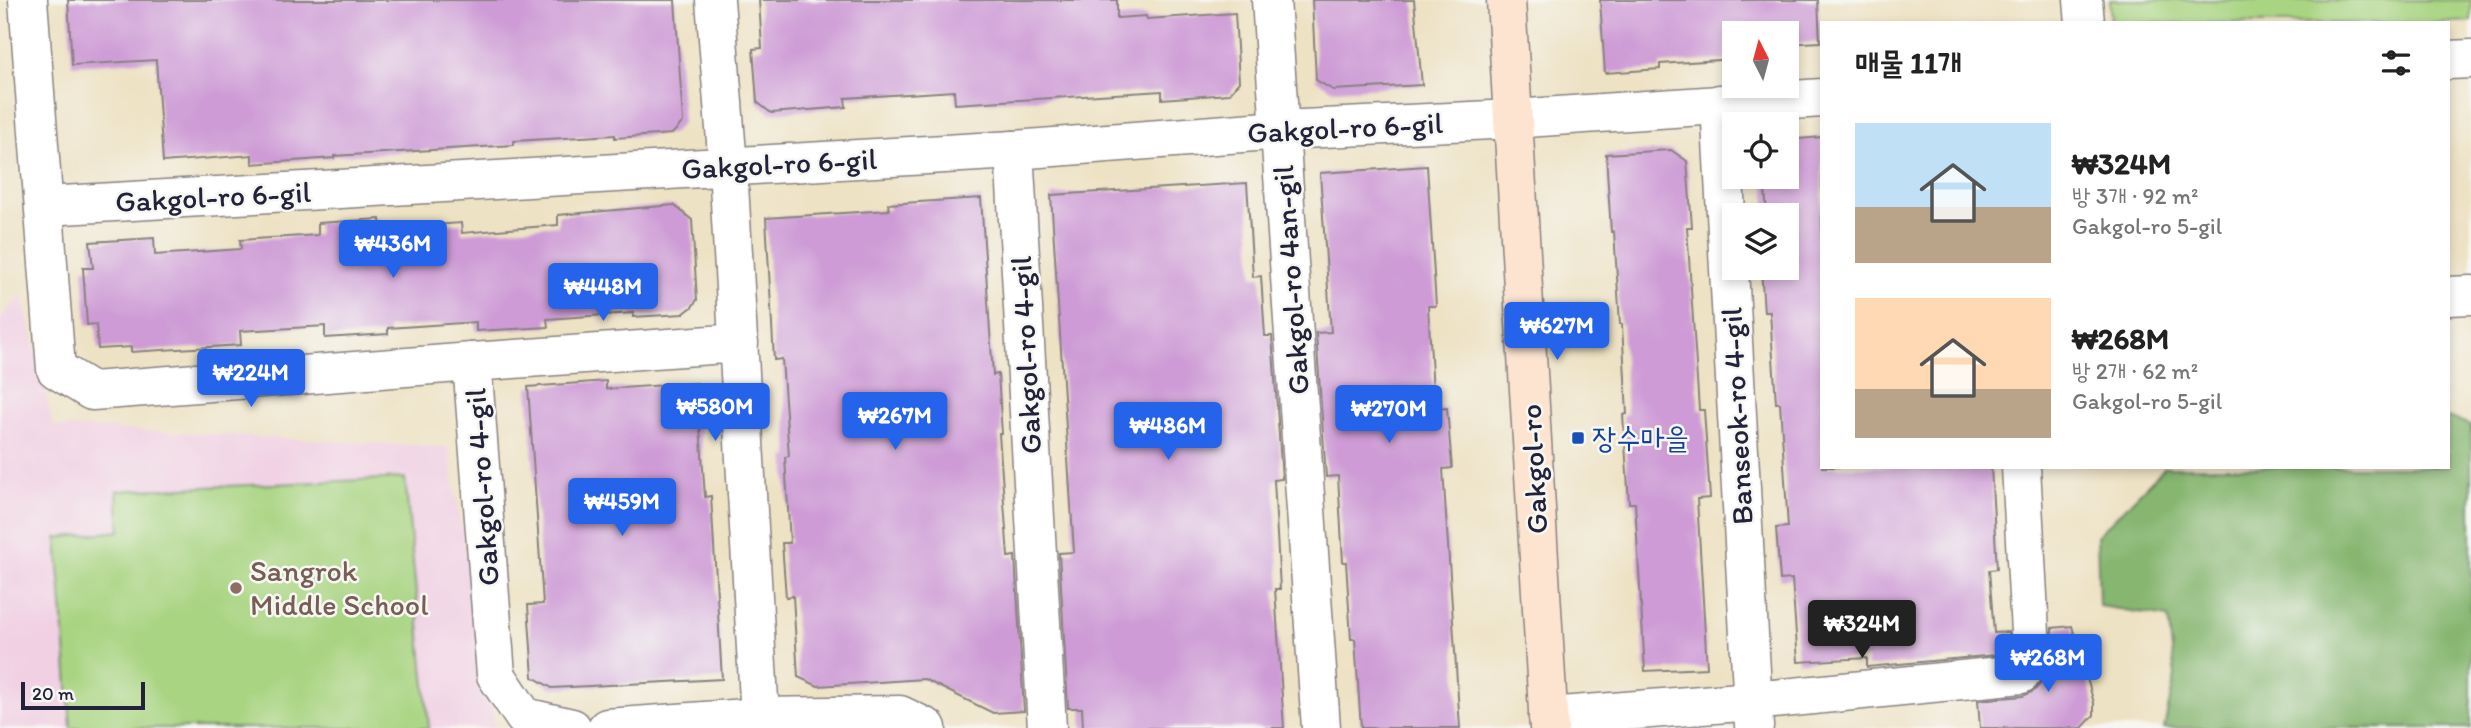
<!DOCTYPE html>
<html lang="ko">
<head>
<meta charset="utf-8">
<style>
	body { margin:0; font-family:Itim,"Poor Story",sans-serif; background:#f6f6f6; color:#222; height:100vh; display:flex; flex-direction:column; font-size:26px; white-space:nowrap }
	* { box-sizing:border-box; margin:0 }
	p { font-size:23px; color:#767676 }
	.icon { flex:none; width:38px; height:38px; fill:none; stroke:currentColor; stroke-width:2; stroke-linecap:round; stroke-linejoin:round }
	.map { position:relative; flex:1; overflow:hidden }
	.sheet { position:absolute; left:1820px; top:21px; width:630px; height:448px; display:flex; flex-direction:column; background:#fff; border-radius:0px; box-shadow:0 4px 10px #0003 }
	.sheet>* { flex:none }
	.needle { width:46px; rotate:354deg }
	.controls { position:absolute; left:1722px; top:21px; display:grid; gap:14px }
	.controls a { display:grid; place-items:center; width:77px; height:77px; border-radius:0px; background:#fff; box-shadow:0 4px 10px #0003; font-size:35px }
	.scale { position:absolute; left:21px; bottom:18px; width:124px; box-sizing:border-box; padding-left:7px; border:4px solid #22223b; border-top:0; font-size:19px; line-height:24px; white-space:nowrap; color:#22223b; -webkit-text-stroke:5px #f6f6f2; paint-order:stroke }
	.price { position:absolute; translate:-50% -60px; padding:0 16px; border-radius:7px; background:#2563eb; color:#fff; font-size:23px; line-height:46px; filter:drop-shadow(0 2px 4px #0008) }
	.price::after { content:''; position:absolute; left:50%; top:42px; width:21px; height:16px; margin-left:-10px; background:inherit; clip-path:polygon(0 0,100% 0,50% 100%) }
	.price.on { background:#222; color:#fff }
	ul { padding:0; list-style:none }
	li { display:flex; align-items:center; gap:21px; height:175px; padding:0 35px }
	li span { display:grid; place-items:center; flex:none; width:196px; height:140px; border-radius:0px; color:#555 }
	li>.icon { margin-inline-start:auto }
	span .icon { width:84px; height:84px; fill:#fffc; stroke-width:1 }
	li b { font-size:30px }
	h2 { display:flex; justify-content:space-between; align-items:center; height:84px; padding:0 35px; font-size:30px }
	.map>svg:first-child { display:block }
	.built { fill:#f1d0e3 }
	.green { fill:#a9d481; stroke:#667b5e; stroke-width:2 }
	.forest { fill:#86b66f; stroke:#546c55; stroke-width:2 }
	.building { fill:#ce9bd6 }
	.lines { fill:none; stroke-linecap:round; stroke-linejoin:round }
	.street-casing { stroke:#888280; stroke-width:41 }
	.secondary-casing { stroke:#888280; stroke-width:41 }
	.street { stroke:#fff; stroke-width:38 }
	.secondary { stroke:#fde4d1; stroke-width:38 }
	.transit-dot { fill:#1a4fb4; stroke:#f6f6f2; stroke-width:2.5 }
	.education-dot { fill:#8d6e63; stroke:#f6f6f2; stroke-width:2.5 }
	.labels { text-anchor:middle; stroke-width:5; stroke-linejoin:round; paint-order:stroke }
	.street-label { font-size:30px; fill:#22223b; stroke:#f6f6f2 }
	.transit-label { font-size:30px; fill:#164399; stroke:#f6f6f2; text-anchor:start }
	.education-label { font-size:30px; fill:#785e54; stroke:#f6f6f2; text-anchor:start }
</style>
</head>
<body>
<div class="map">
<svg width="2471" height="728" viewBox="0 0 2471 728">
	<rect width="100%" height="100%" fill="#f6f6f2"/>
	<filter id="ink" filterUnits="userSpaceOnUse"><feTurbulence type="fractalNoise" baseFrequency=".0143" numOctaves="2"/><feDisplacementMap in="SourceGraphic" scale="14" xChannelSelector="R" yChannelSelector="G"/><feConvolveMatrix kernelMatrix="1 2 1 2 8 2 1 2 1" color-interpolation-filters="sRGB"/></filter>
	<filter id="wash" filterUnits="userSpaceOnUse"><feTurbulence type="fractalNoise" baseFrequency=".00686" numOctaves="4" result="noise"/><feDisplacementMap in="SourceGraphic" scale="28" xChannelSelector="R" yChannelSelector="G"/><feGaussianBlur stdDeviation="1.57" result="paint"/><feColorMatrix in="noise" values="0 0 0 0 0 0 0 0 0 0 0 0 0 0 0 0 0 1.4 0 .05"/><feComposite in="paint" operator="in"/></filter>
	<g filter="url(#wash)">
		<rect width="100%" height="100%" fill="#eee2c4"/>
		<!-- built -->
		<path class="built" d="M22,294L53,426L448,447L495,728H0V318Z"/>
		<!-- green -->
		<g class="green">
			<path d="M2110,0H2471V21L2437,23H2111Z"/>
			<path d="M405,478L429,728H71L57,538L120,531L117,491Z"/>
		</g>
		<!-- forest -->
		<path class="forest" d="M2448,417L2471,425V728H2164L2175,676L2168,617L2099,606L2097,536L2165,467H2448Z"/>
		<g id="blocks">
			<!-- building -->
			<g class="building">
				<path d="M68,0H675L683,122L672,134L615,138V135L514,141V145L334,156V158L252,164V155L163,162L156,60L72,65Z"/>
				<path d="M759,0H1117V18L1146,16L1147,19L1235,13L1239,82L1229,94L1162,99V91L955,104L954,91L845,98L846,107L771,113L757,102L753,49L762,48Z"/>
				<path d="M1312,0H1414L1422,85L1333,90L1316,80Z"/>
				<path d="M1600,0H1818L1820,42L1787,44V33H1734V59L1660,64V69L1605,73Z"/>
				<path d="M1822,137V467H1991L1997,569L1989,570L1994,633L2008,632L2009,647L2006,654L1867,667V658L1798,662L1792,579L1780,580L1776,528L1788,527L1780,403H1776L1770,312H1764L1761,268H1787V215H1767L1764,177H1787V140Z"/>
				<path d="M1671,150L1687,161L1692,227H1687L1692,304L1699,410H1704L1710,498L1697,499L1707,668L1645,671L1635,503H1629L1623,415L1627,414L1622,324H1620L1614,231L1611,232L1606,154Z"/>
				<path d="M1427,166L1436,306H1428L1434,409L1447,408L1452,468L1443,469L1460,728H1361L1355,639H1351L1346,562H1343L1338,476L1326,477L1316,333L1331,332L1320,173Z"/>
				<path d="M1247,183L1253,277L1261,276L1265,336H1272L1282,479L1274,480L1280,589H1275L1284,728H1083L1082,708H1068L1059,553L1074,552L1051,195Z"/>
				<path d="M981,198L993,375L998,374L1002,434H999L1008,557L1015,556L1024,711L993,713L924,679L818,686L798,677L793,596L786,597L782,543H790L785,457L789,456L782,359L774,360L766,218L889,210L888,204Z"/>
				<path d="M674,205L692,220L697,300L692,307L683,314L633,317V313L547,319L548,327L476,331V322L388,328V334L325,338V326L240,331L241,345L131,352V347L98,349L96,324L87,325L83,268H93L90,242L154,238L155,255L241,249L240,240L318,235V223L380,219L381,229L461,223L462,233L558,225V215Z"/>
				<path d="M606,381V389L697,383L705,497L711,496L722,679L552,688L533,677L528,605L543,604L528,387Z"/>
				<path d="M2072,626L2094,703V715L2082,728H1980L1978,700L2023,696L2034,691L2041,683L2051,659L2052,628Z"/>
			</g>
		</g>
	</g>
	<g filter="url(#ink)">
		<use href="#blocks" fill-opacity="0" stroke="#888280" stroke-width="2"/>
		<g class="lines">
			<defs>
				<g id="street">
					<path d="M28,0L56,369L92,391L472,362L496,675L524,717L572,728"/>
					<path d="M715,0L728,167L760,717"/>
					<path d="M1271,0L1321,728"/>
					<path d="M2083,0L2085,23"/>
					<path d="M2448,60L2471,59"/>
					<path d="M1720,104L1754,726"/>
					<path d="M1014,150L1047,728"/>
					<path d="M45,206L1014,150L1281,130L1513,119L1822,98"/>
					<path d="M2448,296L2471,295"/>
					<path d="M472,362L739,343"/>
					<path d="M1548,717L1753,701L2021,674L2031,651L2021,467"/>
					<path d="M607,728L760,717L900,715L927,728"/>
				</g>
				<path id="secondary" d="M1506,0L1549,728"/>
			</defs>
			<!-- street casing -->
			<use href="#street" class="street-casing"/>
			<!-- secondary casing -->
			<use href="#secondary" class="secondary-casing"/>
			<!-- street -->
			<use href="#street" class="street"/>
			<!-- secondary -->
			<use href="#secondary" class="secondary"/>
		</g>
	</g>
	<!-- markers -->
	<rect class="transit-dot" x="1571" y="431" width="14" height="14" rx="3.5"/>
	<circle class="education-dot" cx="236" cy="588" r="7"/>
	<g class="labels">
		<!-- street labels -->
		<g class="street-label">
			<text transform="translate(1345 128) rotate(-3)" y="10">Gakgol-ro 6-gil</text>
			<text transform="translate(779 164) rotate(-3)" y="10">Gakgol-ro 6-gil</text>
			<text transform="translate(213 197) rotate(-3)" y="10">Gakgol-ro 6-gil</text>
			<text transform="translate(1291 280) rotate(-94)" y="10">Gakgol-ro 4an-gil</text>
			<text transform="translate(1026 355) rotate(-93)" y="10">Gakgol-ro 4-gil</text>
			<text transform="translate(1737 416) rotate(-93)" y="10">Banseok-ro 4-gil</text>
			<text transform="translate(1534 469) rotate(-93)" y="10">Gakgol-ro</text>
			<text transform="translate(482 487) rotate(-94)" y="10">Gakgol-ro 4-gil</text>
		</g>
		<!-- transit labels -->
		<g class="transit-label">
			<text x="1592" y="448">장수마을</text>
		</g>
		<!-- education labels -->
		<g class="education-label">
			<text x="250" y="581">Sangrok<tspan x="250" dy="34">Middle School</tspan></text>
		</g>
	</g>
</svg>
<div class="controls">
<a><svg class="needle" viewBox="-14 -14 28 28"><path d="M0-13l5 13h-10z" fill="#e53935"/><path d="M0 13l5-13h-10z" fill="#767676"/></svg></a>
<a><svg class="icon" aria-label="locate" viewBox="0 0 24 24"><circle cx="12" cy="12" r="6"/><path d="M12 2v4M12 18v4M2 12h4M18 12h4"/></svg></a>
<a><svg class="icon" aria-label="layers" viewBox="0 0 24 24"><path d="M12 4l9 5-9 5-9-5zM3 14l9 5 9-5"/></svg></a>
</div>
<div class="scale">20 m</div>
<b class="price" style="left:393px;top:280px">₩436M</b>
<b class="price" style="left:603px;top:323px">₩448M</b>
<b class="price" style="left:1557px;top:362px">₩627M</b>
<b class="price" style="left:251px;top:409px">₩224M</b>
<b class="price" style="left:715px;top:443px">₩580M</b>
<b class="price" style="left:1389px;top:445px">₩270M</b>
<b class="price" style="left:895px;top:452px">₩267M</b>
<b class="price" style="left:1168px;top:462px">₩486M</b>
<b class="price" style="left:622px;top:538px">₩459M</b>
<b class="price on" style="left:1862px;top:660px">₩324M</b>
<b class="price" style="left:2048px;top:694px">₩268M</b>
<section class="sheet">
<h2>매물 11개<svg class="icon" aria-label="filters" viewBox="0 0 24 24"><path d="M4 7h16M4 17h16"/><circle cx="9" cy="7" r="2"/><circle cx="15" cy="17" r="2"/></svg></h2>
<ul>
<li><span style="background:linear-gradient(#bfe0f5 60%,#b9a48a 0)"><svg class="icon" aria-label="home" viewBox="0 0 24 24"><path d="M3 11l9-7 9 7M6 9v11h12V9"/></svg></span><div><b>₩324M</b><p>방 3개 · 92 m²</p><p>Gakgol-ro 5-gil</p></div></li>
<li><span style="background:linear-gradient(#ffd9b3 65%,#b9a48a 0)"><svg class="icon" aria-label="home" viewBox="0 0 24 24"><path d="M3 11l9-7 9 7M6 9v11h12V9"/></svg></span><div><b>₩268M</b><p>방 2개 · 62 m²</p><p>Gakgol-ro 5-gil</p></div></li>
</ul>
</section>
</div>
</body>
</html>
